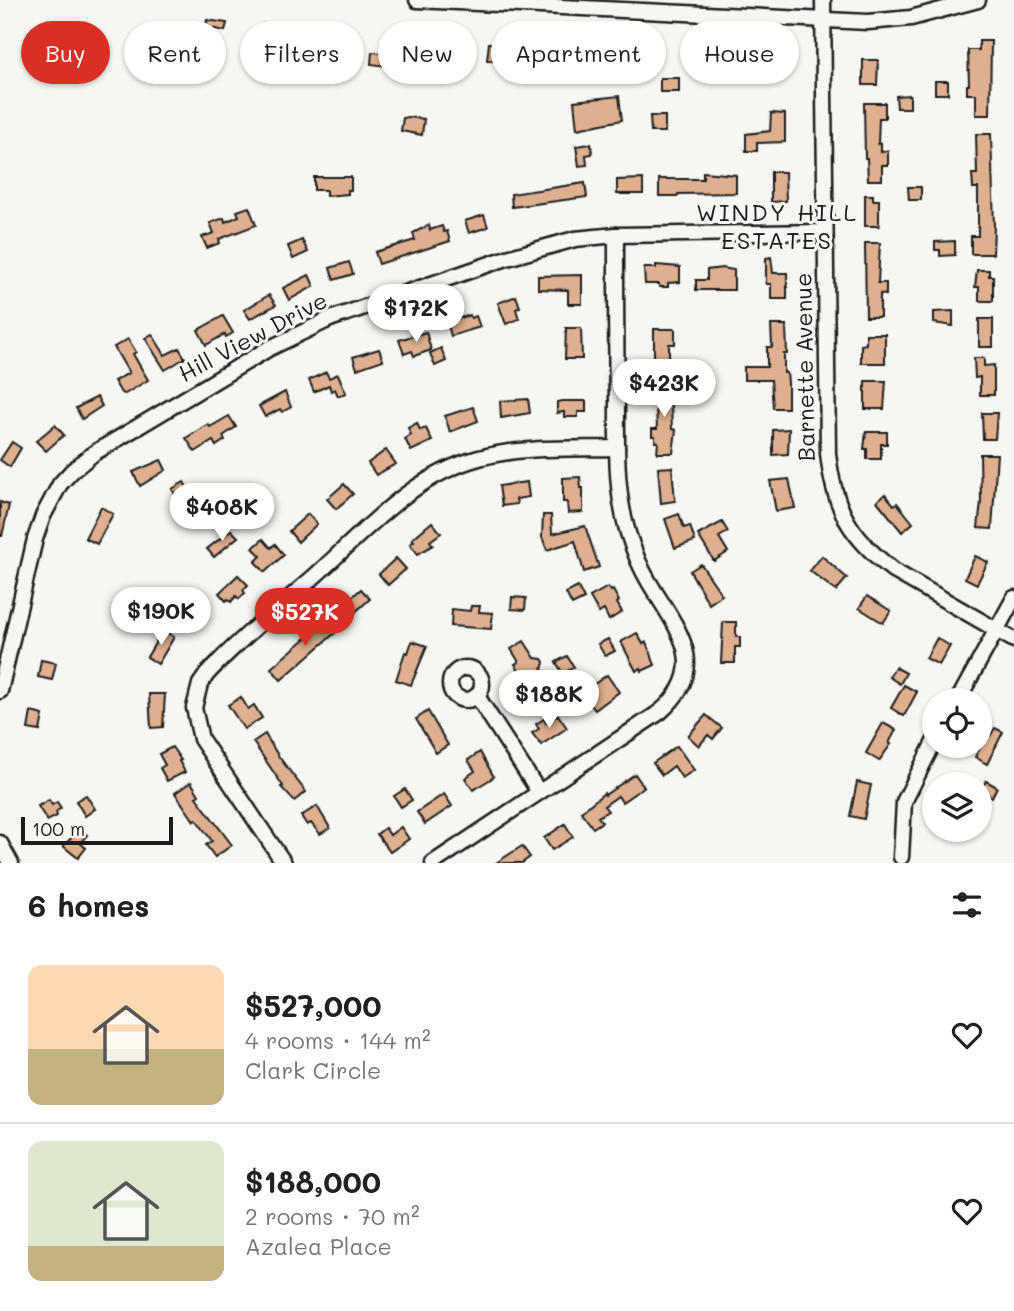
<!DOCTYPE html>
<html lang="en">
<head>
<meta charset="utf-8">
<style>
	body { margin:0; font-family:Mali,sans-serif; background:#f6f6f6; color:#202124; height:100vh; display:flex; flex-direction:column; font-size:26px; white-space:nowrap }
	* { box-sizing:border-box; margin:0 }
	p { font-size:23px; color:#757577 }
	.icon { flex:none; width:38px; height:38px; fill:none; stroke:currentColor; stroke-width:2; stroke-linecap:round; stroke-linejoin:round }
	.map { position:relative; height:863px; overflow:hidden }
	.details { display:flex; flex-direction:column; background:#fff; flex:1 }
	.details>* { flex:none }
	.banner { position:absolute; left:21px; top:21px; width:973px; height:63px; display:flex; gap:14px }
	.buttons { position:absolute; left:922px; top:688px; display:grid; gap:14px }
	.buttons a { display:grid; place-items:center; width:70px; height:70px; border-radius:50%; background:#fff; box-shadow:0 2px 5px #0004; font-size:35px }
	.scale { position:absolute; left:21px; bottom:18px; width:152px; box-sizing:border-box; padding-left:7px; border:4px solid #1c1c1c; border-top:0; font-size:19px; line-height:24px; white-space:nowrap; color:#1c1c1c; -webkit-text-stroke:5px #f6f6f2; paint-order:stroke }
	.price { position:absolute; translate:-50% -60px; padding:0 16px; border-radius:24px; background:#fff; color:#222; font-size:23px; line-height:46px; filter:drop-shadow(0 2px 4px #0008) }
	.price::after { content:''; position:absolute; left:50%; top:42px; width:21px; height:16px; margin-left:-10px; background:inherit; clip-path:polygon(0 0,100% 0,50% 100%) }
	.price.on { background:#d93025; color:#fff }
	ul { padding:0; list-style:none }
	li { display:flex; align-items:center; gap:21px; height:175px; padding:0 28px }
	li+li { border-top:2px solid #e0e0e0 }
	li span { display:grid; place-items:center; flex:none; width:196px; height:140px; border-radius:14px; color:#555 }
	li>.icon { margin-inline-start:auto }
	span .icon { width:84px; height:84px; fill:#fffc; stroke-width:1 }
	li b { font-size:30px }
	h2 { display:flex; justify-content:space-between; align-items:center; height:84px; padding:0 28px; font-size:30px }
	.tag { padding:0 24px; border-radius:32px; background:#fff; box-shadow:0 2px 5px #0004; font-size:24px; line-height:63px }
	.tag.on { background:#d93025; color:#fff }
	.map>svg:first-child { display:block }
	.building { fill:#deb08f; stroke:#1c1c1c; stroke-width:2 }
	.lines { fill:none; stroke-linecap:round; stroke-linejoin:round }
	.minor-casing { stroke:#1c1c1c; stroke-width:19 }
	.minor { stroke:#f6f6f2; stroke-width:14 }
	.labels { text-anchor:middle; stroke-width:6; stroke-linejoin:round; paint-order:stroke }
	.street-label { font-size:23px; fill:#1c1c1c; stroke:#f6f6f2 }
	.neighbourhood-label { font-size:24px; letter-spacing:2px; fill:#1c1c1c; stroke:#f6f6f2 }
</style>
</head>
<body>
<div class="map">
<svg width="1014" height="863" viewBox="0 0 1014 863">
	<rect width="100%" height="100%" fill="#f6f6f2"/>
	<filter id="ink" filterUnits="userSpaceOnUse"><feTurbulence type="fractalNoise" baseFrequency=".0143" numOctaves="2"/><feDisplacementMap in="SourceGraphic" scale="14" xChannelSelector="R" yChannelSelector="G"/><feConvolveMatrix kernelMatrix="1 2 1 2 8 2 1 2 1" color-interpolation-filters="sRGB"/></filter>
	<g filter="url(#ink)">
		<!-- building -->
		<g class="building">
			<path d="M207,20L227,23L225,31L206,27Z"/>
			<path d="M263,24L274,25V32L288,34L287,37H292L290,51L282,50L281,54L260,48Z"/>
			<path d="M324,27L335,29L334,49L321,48Z"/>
			<path d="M390,32L409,33L408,39H415L414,51H407L406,61H402L401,68L371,64L372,52L389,54Z"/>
			<path d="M541,36H565L564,38L575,39V52L541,50Z"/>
			<path d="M442,37L451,38V41L463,42V55L430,53V39L442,40Z"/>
			<path d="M775,40H783L784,73L773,74L771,43Z"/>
			<path d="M979,41H991L990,115H976V94H967V85H969L968,50H979Z"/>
			<path d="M489,43L514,45L513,57L502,56V61L487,60Z"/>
			<path d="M634,49L652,50L651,63H647V78L637,77L638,62H633Z"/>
			<path d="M863,60H878L877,85H863Z"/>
			<rect x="660" y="78" width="19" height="14"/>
			<rect x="935" y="81" width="13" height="13"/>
			<path d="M910,95V108H897L896,96Z"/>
			<path d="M619,96L622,120L577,129L574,101Z"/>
			<path d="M864,103H885V118H879L878,144L881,143V152L888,151V165H882V180H868L867,158H865Z"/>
			<path d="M771,113L785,114V142L757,143V151H746V134L770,131Z"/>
			<path d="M650,116H665V132H651Z"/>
			<path d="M407,117L424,119L422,135L401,131L403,118Z"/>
			<path d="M976,134H991L994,226L993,254H971V236H978V188H973L972,174H977Z"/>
			<path d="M591,144L592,154L586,155L587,165L579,166L576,146Z"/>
			<path d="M703,172L736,175V193L678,194V196H659V179H703Z"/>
			<path d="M771,172H785L786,201L771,202Z"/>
			<path d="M314,177H351V190H348V194L326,196V190H314Z"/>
			<path d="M643,179V194H617V180Z"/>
			<path d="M585,183L587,197L512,207L511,194Z"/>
			<path d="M908,187H921V200H909Z"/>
			<path d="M865,195H873V200H879V226H865Z"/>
			<path d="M249,207L256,225L219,239L220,243L207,248L202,237L214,233L210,223L224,218L225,222L239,216L237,211Z"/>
			<path d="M484,215L488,227L469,233L465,221Z"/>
			<path d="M429,225L430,230L442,226L444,232L447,231L450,241L379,264L375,252L415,240L413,233Z"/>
			<path d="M302,240L308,252L293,259L288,246Z"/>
			<path d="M955,241V255L940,256V250H935V242Z"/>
			<path d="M865,243H880L878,283H886V295L880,294V317H866Z"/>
			<path d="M771,257L773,273H787V299H771V284H766V258Z"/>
			<path d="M349,262L353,274L334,280L330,268Z"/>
			<path d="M656,265L680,267V282L668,283V287H659V284H645L644,268H656Z"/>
			<path d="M722,268L734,270V290H696V280H707V270Z"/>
			<path d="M977,270H989V276H993V301H979V287H975Z"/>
			<path d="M309,275L314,286L289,300L283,288Z"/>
			<path d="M582,275V304H568V290L538,289V276Z"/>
			<path d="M269,295L276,305L250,319L244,310Z"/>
			<path d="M516,296L520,307L516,309L519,319L506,324L498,303Z"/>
			<path d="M953,311V326L934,323V312Z"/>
			<path d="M470,315L471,318L476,316L480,327L451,336L447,322Z"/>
			<path d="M223,316L233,333L226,337L225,334L206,345L198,330Z"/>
			<rect x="979" y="319" width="14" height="28"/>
			<path d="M771,325H786L787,354H784V373H787L788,383V408H773L771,380H744V367H767V347H772Z"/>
			<path d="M566,328H581L582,359H565Z"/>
			<path d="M654,329H675V344H669V359H654Z"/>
			<path d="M426,332L431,350L414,356L412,351L404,354L399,340Z"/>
			<path d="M152,334L165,355L179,348L185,358L165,370L145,338Z"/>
			<path d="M866,334H885V363H861V345L866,344Z"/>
			<path d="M128,339L136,352L133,354L148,380L125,394L121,393L114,381L129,373L114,347Z"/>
			<path d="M441,348L446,361L435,366L430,353Z"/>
			<path d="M379,349L383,360L357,369L353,357Z"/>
			<path d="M974,358H984V366L994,365V395H980V377L975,378Z"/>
			<path d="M326,372L329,378L338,374L346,393L338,396L335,389L331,391L329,385L314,392L309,380Z"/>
			<path d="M865,381H886L884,409H865Z"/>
			<path d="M655,382H670L672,429L676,430L673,453H657L658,442H655V436H652V429H657Z"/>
			<path d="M285,392L291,407L282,412L280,409L265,417L259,406Z"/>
			<path d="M97,397L102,406L82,419L76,408Z"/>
			<path d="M528,399L530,413L501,418L500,401Z"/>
			<path d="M562,401H586V412H578V417H564V412L557,413V402Z"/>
			<path d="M473,407L478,421L450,432L445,416Z"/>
			<path d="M982,413H997L995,439H983Z"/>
			<path d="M229,416L236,427L223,436L225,440L216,446L213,441L195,452L186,438L208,424L210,427Z"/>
			<path d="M417,423L420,430L426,428L432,441L411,451L405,439L411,435L408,428Z"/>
			<path d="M55,425L64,435L46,451L36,441Z"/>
			<path d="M789,429L788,454L773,455V430Z"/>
			<path d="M866,432H887V444H881V459H867V449H864Z"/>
			<path d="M12,442L21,448L10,467L0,460Z"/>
			<path d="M386,450L396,464L376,475L368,463Z"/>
			<path d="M980,454H997L992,529L978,528L981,501Z"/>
			<path d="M161,460L166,470L140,486L133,472Z"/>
			<path d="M672,467L675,501L661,503L658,468Z"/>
			<path d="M580,477L581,488H583V512L568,513L567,502H563V478Z"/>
			<path d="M789,479L795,508L776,511L770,481Z"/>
			<path d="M184,482L191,494L179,501L172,489Z"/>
			<path d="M527,482L529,497L516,499L517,504L502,506L499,486Z"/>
			<path d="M344,484L353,494L336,509L327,499Z"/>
			<path d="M885,494L894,505L897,503L913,523L902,532L877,501Z"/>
			<path d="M0,502L9,505L2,536H0Z"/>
			<path d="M101,507L113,514L97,544L85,538Z"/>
			<path d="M308,514L317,524L298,542L289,531Z"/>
			<path d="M679,514L684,528L690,526L695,541L675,548L665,519Z"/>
			<path d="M543,515H551L552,534L585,526L599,567L584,572L575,541L547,550L542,537Z"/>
			<path d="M432,522L441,533L430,541L433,545L418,554L410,544L414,541L412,539Z"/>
			<path d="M722,522L728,532L719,537L728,552L714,561L698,535Z"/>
			<path d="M231,530L238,537L214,557L207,549Z"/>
			<path d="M263,539L271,548L275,544L284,555L265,572L255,562L261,556L253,548Z"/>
			<path d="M822,556L847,578L836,591L810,571Z"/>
			<path d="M975,556L988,562L977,584L965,578Z"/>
			<path d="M396,558L406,569L388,585L379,574Z"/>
			<path d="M701,564L722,595L709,604L690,571Z"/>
			<path d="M238,575L248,585L243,590L245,593L239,599L236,596L231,602L228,599L226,601L219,593Z"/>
			<path d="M578,587L584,599L572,605L566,593Z"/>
			<path d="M608,587L611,591L613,590L619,601L617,603L622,612L609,620L604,610L599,613L590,597Z"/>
			<path d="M361,589L370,599L353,614L344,604Z"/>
			<path d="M867,596L891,611L883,623L859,608Z"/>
			<path d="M512,597L526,598L525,610L511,609Z"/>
			<path d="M471,606H480L479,612L493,613L491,629L451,626L452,609L470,611Z"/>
			<path d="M306,617L317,628L325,621L328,624L331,621L337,628L333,631L335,633L281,680L271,668L312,633L302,621Z"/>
			<path d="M723,622H736V637H740V647H735V663H721Z"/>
			<path d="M163,630L174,637L158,664L147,657Z"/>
			<path d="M637,633L643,644L646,642L655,665L642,671L641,668L636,671L621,642Z"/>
			<path d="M937,638L950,646L939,665L926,658Z"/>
			<path d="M608,639L615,651L605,656L598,644Z"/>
			<path d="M412,641L427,646L411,685L396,680L405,652L408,653Z"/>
			<path d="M524,641L535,658L542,659L544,662L542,670L544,673L530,681L527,676L523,678L515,664L519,662L511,649Z"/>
			<path d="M567,656L574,667L563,674L556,662Z"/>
			<path d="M41,660L56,663L52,680L38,677Z"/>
			<path d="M895,667L906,673L900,684L889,677Z"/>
			<path d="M607,675L619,692L595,710L582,693Z"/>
			<path d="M571,678L579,689L568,697L560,686Z"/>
			<path d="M904,685L917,692L904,716L891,708Z"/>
			<path d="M149,694H165L163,727L151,728Z"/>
			<path d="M241,697L248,709L254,705L262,718L244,729L228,705Z"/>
			<path d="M428,711L448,745L436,753L416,719Z"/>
			<path d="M31,712L43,715L40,731L28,729Z"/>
			<path d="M558,715L567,728L541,745L532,733L539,729L536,724L544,719L546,723Z"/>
			<path d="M706,715L722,728L713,739L708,735L699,746L688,736Z"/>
			<path d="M883,723L896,730L889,743L891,744L879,761L866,753Z"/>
			<path d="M995,728L1003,732L987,764L975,757L987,735L990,736Z"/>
			<path d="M265,734L279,757L306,792L294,801L281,787L283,786L253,742Z"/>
			<path d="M677,746L694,770L682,778L674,766L662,775L653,763Z"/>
			<path d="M172,747L181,760L179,761L185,772L167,781L160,768L165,765L159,754Z"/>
			<path d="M480,752L494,777L473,790L465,778L475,771L468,760Z"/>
			<path d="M635,774L644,787L622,802L618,796L604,806L608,811L598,817L602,822L593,828L581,812L604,793L605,795Z"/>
			<path d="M986,781L997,787L992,797L980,791Z"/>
			<path d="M191,782L199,795L196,797L232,845L215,857L206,845L212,841L196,819L194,821L175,793Z"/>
			<path d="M857,782L871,785L864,819L850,816Z"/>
			<path d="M405,789L412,800L401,807L394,796Z"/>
			<path d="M444,794L452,806L425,824L417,812Z"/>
			<path d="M86,795L95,809L85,816L76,801Z"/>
			<path d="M49,800L52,805L57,802L61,808L56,812L57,816L47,821L38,806Z"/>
			<path d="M317,806L330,828L320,834L311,823L307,825L301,816Z"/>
			<path d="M565,824L573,837L552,850L544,838Z"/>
			<path d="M401,827L409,839L390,852L377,834L385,828L390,835Z"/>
			<path d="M81,829L87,835L80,843L86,848L78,858L63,846Z"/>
			<path d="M522,846L530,857L522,863H496Z"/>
		</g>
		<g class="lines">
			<defs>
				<g id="minor">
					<path d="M417,0L868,22L911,18L978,0"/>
					<path d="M823,0L828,453C834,509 849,536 894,571L1014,640"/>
					<circle cx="466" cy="684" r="16"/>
					<path d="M0,691L35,539L43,516L60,484L72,471L94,453L268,349L330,319L507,258L575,239L616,235L825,232"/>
					<path d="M477,696L539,792"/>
					<path d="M958,700L1014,598"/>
					<path d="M0,843L11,863"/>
					<path d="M901,857L904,802L934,742"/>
					<path d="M284,863L201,739L194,708L200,684L207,674C240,638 280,607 317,574C367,529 412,476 479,458C524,446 571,449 617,448"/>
					<path d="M433,863L660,712C713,666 676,628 649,582C640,567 633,549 628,533C615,490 617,445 617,401C616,345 616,290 616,235"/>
				</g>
			</defs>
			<!-- minor casing -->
			<use href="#minor" class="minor-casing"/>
			<!-- minor -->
			<use href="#minor" class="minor"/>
		</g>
	</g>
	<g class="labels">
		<!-- street labels -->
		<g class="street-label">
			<text transform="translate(253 337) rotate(-28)" y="8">Hill View Drive</text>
			<text transform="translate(805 367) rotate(-91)" y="8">Barnette Avenue</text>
		</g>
		<!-- neighbourhood labels -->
		<g class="neighbourhood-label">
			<text x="777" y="221">WINDY HILL<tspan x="777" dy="28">ESTATES</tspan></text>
		</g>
	</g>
</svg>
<div class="buttons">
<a><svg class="icon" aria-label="locate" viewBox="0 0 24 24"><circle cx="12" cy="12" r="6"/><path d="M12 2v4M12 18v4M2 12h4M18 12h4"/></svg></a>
<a><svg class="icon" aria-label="layers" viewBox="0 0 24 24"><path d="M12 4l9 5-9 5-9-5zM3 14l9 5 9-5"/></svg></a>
</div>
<div class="scale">100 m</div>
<b class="price" style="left:416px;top:344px">$172K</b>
<b class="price" style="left:664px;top:419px">$423K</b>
<b class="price" style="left:222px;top:543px">$408K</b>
<b class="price" style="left:161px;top:647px">$190K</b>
<b class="price on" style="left:305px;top:648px">$527K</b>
<b class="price" style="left:549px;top:730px">$188K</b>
<div class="banner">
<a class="tag on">Buy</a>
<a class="tag">Rent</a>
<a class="tag">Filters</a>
<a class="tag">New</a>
<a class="tag">Apartment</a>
<a class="tag">House</a>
</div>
</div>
<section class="details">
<h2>6 homes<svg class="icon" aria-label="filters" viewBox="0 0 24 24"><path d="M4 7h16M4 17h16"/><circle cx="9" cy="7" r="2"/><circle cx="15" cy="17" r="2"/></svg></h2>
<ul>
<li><span style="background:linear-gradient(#ffd9b3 60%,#c2b280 0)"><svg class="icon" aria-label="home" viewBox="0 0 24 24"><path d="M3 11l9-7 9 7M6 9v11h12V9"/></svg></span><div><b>$527,000</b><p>4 rooms · 144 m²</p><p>Clark Circle</p></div><svg class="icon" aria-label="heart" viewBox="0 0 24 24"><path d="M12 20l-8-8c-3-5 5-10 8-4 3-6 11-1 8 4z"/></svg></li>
<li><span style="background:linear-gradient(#dfe7d0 75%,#c2b280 0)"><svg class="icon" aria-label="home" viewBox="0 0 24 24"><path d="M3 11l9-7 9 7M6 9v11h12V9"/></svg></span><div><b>$188,000</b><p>2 rooms · 70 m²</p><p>Azalea Place</p></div><svg class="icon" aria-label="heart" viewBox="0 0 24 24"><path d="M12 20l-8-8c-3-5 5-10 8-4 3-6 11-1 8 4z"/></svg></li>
</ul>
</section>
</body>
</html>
